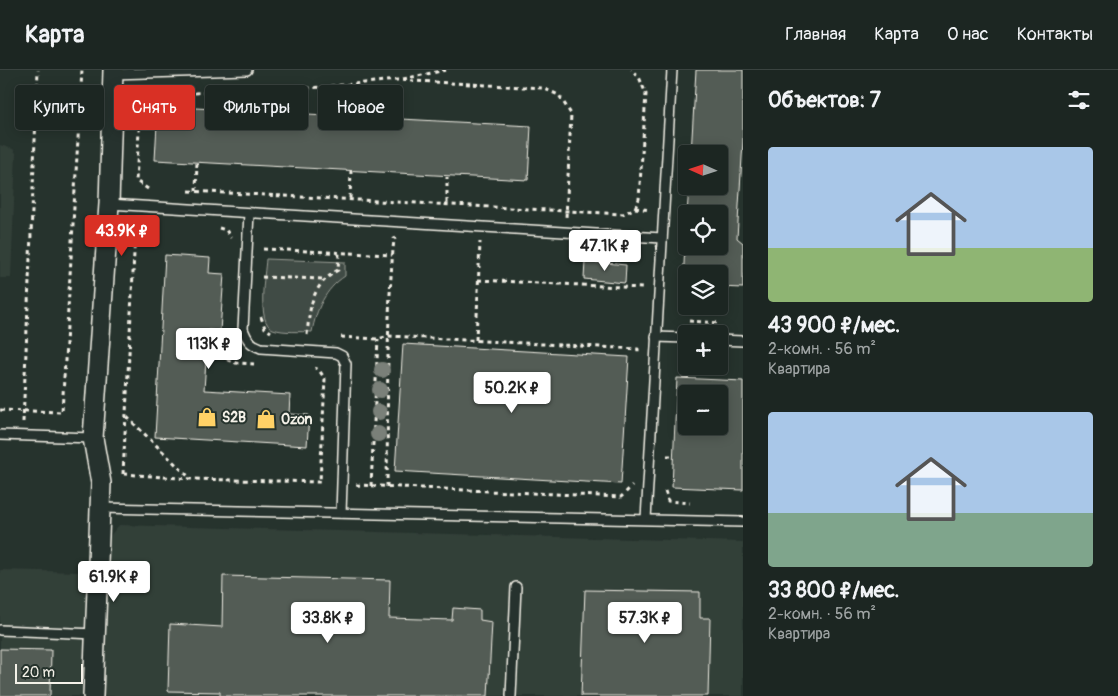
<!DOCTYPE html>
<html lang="ru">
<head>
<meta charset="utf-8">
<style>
	body { margin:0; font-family:Pangolin,sans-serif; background:#252e2a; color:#f1f3f6; height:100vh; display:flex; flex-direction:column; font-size:19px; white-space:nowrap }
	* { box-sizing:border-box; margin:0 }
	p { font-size:16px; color:#a0a5a5 }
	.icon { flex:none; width:28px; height:28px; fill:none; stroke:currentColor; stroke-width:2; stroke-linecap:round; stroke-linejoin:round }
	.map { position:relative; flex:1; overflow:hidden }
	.panel { display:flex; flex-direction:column; background:#1c2622; width:375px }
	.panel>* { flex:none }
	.banner { position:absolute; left:15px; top:15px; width:475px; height:45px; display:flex; gap:10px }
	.needle { width:32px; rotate:273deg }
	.controls { position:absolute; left:678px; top:75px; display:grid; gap:10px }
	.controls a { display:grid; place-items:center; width:50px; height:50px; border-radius:5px; background:#1c2622; box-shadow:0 2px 12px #0003,0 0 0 1px #3a4340; font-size:25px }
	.scale { position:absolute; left:15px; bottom:12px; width:68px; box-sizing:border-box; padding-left:5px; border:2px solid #f4f1e8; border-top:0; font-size:14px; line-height:18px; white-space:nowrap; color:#f4f1e8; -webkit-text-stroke:4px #26332d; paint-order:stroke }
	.price { position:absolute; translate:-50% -42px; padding:0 11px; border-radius:5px; background:#fff; color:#222; font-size:16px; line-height:32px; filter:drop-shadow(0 1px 2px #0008) }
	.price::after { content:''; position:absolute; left:50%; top:30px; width:15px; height:11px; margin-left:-8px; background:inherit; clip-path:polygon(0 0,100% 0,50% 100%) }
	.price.selected { background:#d93025; color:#fff }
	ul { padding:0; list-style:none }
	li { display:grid; align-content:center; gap:10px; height:265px; padding:0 25px }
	li span { display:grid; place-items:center; height:155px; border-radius:5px; color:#555 }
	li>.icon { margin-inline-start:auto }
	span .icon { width:90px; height:90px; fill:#fffc; stroke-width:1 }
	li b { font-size:21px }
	h2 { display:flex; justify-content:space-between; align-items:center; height:60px; padding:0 25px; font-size:21px }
	.tag { padding:0 18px; border-radius:5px; background:#1c2622; box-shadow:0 2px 12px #0003,0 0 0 1px #3a4340; font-size:18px; line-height:45px }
	.tag.selected { background:#d93025; color:#fff }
	header { display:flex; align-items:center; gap:30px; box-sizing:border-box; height:70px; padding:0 25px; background:#1c2622; border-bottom:1px solid #3a4340 }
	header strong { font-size:24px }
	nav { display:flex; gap:28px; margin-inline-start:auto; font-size:18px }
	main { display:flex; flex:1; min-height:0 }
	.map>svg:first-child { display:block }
	.built { fill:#333f39 }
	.green { fill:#414b45; stroke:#9a9e96 }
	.building { fill:#525c55; stroke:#f4f1e8; fill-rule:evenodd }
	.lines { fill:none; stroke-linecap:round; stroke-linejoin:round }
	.lane-casing { stroke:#f4f1e8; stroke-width:12 }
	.street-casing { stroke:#f4f1e8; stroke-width:22 }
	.path { stroke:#f4f1e8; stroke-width:3; stroke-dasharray:4 4; stroke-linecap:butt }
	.lane { stroke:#26332d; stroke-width:9 }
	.street { stroke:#26332d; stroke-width:19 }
	.tree { fill:#7a8079 }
	.labels { text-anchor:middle; stroke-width:4; stroke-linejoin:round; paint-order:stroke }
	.poi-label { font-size:14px; font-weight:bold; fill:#f4f1e8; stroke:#26332d; text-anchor:start }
</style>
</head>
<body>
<header>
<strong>Карта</strong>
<nav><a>Главная</a><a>Карта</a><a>О нас</a><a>Контакты</a></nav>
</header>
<main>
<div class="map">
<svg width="743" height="626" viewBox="0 0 743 626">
	<rect width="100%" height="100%" fill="#26332d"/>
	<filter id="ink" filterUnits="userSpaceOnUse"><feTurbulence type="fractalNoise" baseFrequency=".02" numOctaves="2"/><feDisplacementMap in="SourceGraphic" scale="10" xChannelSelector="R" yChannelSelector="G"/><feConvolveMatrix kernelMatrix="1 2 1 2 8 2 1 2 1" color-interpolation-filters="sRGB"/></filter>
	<g filter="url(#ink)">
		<!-- built -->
		<g class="built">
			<path d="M0,75L13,79L16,83L11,208H0Z"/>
			<path d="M119,455L743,472V626H0V500L80,502Z"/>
		</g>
		<!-- green -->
		<path class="green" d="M266,189L345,192V206C325,219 316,240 312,262C300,261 284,263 273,259C256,253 265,204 266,189Z"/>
		<!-- building -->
		<g class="building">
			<path d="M696,0H743V71L737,168L743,173V218L719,217V204H686V215L683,214L686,155V176H719V144H687L689,116H719V84H691Z"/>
			<path d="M158,36L531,56L528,110L155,90Z"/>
			<path d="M165,185L210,188L209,203L224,204L220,261L208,260L204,320L290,325L289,344L309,345L307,376L155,367Z"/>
			<path d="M585,191L626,195L625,213L584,209Z"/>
			<path d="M403,274L629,287L621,414L395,401Z"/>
			<path d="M677,308L743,311V420L672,417ZM686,324H719V356H686Z"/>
			<path d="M223,506L390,510L389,548L452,550L453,538L480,540V550L492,552L488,626H220V622L168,621L170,554L222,557Z"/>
			<path d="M585,520L700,522V548H710L708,626H581Z"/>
			<path d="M0,579L51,580L50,626H0Z"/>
		</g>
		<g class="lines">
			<defs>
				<g id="lane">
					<path d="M113,4L247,0"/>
					<path d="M109,134L662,168"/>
					<path d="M249,143L243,259C247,270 250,274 261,278L336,283L342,286L346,294L341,443"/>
					<path d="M656,267L686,268"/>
					<path d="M719,270L743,271"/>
					<path d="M0,365L93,368"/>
					<path d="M101,438L743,452"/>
					<path d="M646,449L672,0"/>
					<path d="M0,560L96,564"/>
					<path d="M511,626L516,517"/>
				</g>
				<path id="street" d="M93,626L101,413L93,368L109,134L113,0"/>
			</defs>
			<!-- lane casing -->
			<use href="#lane" class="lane-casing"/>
			<!-- street casing -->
			<use href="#street" class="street-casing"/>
			<!-- path -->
			<g class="path">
				<path d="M403,9L446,0"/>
				<path d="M148,119L136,111L141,28L150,24L277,21L397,10L542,18L559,25L571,44L566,148"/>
				<path d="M189,121L623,144L635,138L639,129L646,24L639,7L631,0"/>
				<path d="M196,121L197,92"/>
				<path d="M350,128L351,101"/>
				<path d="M447,133V107"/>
				<path d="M635,138L650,140"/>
				<path d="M219,158L226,160L231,168"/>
				<path d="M263,179L392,185"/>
				<path d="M262,207L323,209"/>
				<path d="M478,210L642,218V221"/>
				<path d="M261,247L265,258L271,262"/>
				<path d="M689,251L720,253"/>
				<path d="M227,265L228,290L236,293L254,294"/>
				<path d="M307,265C310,236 311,216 338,200L339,183"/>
				<path d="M341,267L378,269L389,266L638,279V283"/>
				<path d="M476,270L480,172"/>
				<path d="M0,340L62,342L82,0"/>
				<path d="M127,347L191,409"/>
				<path d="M23,352L38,0"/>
				<path d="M667,386H674"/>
				<path d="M123,404L135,163L144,152"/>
				<path d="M124,404L191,409L320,412L325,309L319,300L315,298"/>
				<path d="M356,415L621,427L632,416"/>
				<path d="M371,416L378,269"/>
				<path d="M387,417C388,335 386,251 394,169L396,168"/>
				<path d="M665,421L668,431L690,433"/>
			</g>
			<!-- lane -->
			<use href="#lane" class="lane"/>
			<!-- street -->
			<use href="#street" class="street"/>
		</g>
		<!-- trees -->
		<g class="tree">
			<circle cx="382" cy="300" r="8"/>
			<circle cx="380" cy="320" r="8"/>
			<circle cx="379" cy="342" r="8"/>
			<circle cx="378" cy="364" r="8"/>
		</g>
	</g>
	<!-- icons -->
	<defs>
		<symbol id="shop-bare" viewBox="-9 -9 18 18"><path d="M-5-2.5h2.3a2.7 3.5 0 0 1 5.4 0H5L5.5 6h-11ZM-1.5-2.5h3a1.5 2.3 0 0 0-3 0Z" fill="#ffd166" stroke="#26332d" stroke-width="2.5" paint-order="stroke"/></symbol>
	</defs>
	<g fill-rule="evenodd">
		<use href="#shop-bare" x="193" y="333" width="28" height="28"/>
		<use href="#shop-bare" x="252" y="335" width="28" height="28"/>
	</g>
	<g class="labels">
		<!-- poi labels -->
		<g class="poi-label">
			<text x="222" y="352">S2B</text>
			<text x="281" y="354">Ozon</text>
		</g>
	</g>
</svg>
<div class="controls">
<a><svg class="needle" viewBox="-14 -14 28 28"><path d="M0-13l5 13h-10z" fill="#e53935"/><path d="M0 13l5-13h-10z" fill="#a0a5a5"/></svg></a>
<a><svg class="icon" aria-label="locate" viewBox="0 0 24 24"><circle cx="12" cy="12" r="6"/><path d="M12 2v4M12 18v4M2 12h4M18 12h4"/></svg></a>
<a><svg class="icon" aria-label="layers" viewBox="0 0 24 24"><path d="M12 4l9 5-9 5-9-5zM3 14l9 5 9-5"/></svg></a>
<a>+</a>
<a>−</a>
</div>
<div class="scale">20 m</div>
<b class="price selected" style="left:122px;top:187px">43.9K ₽</b>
<b class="price" style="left:605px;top:202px">47.1K ₽</b>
<b class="price" style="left:209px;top:300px">113K ₽</b>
<b class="price" style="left:512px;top:344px">50.2K ₽</b>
<b class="price" style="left:114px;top:533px">61.9K ₽</b>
<b class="price" style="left:328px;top:574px">33.8K ₽</b>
<b class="price" style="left:645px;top:574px">57.3K ₽</b>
<div class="banner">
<a class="tag">Купить</a>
<a class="tag selected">Снять</a>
<a class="tag">Фильтры</a>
<a class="tag">Новое</a>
</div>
</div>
<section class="panel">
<h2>Объектов: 7<svg class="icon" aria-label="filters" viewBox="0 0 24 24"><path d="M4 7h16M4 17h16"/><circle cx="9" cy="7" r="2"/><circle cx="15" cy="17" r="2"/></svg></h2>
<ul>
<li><span style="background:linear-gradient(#a9c7e8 65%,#8fb573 0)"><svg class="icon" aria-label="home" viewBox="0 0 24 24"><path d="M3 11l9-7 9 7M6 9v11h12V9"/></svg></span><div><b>43 900 ₽/мес.</b><p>2-комн. · 56 m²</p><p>Квартира</p></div></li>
<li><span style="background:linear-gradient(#a9c7e8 65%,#7fa58c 0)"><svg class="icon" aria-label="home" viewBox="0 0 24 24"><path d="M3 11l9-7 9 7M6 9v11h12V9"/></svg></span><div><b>33 800 ₽/мес.</b><p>2-комн. · 56 m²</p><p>Квартира</p></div></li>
</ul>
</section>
</main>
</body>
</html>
